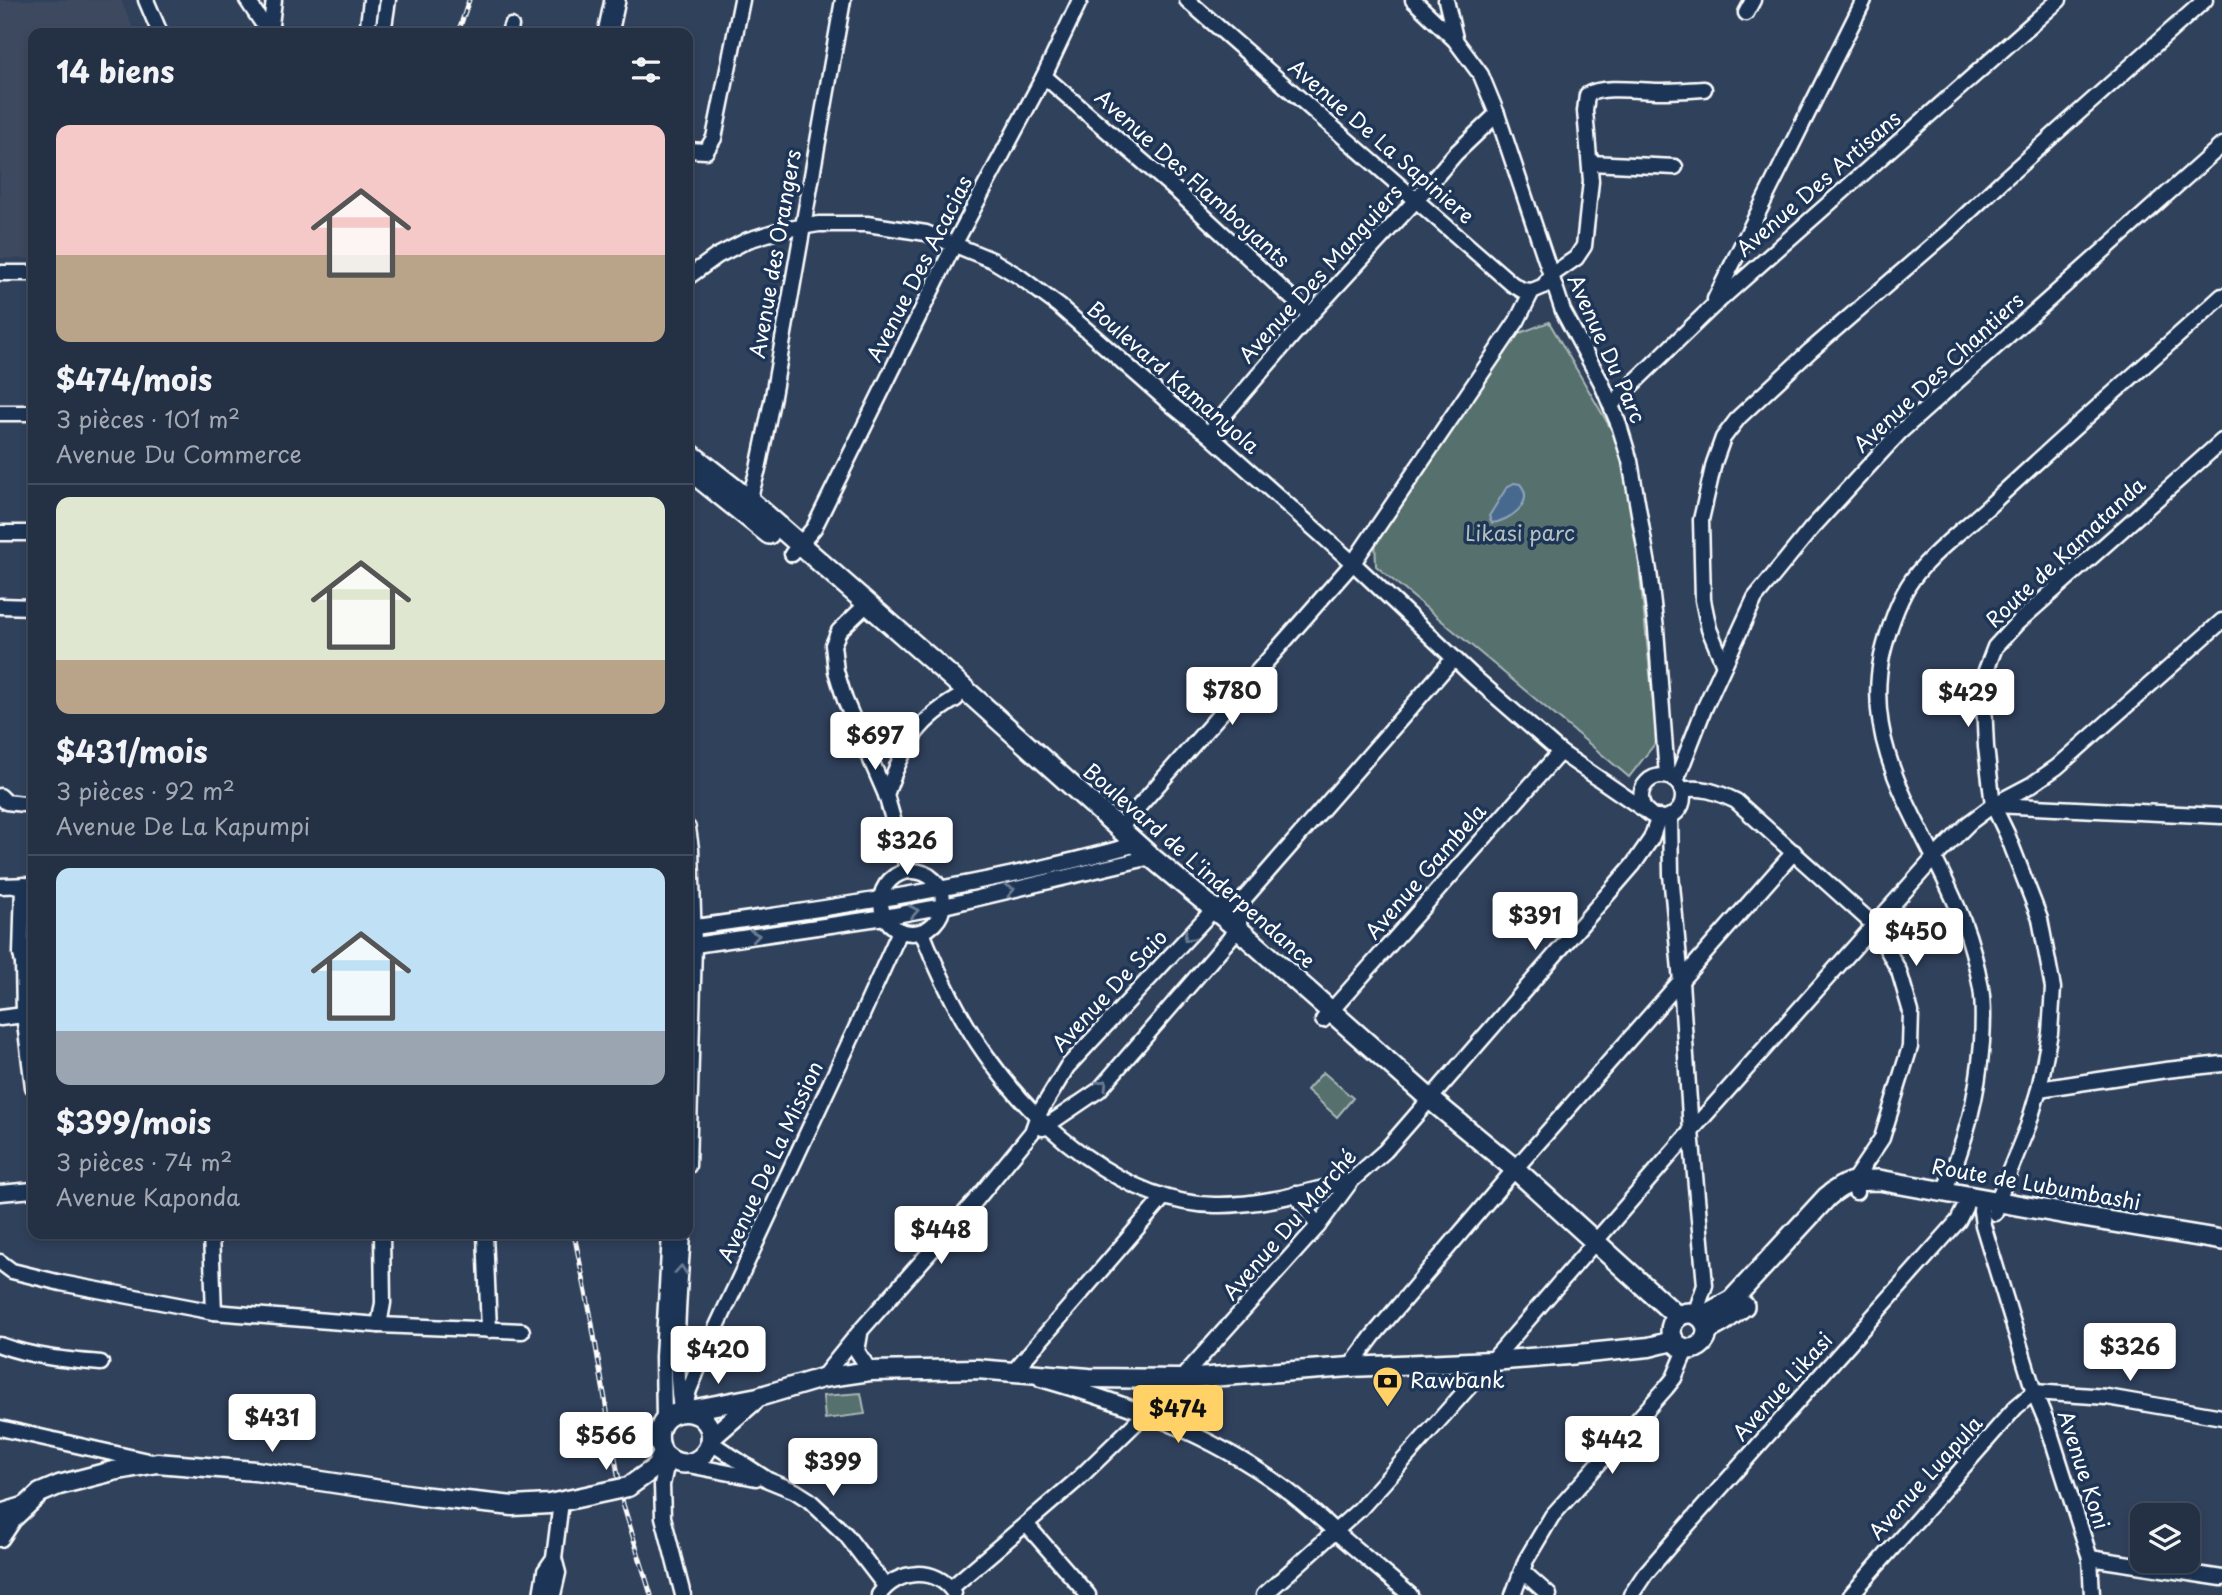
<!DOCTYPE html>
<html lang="fr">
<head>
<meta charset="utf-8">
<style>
	body { margin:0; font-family:"Playpen Sans",sans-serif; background:#303d50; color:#f1f3f6; height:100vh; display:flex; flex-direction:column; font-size:26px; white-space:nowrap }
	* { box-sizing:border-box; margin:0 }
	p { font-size:23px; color:#a3a9b3 }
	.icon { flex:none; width:38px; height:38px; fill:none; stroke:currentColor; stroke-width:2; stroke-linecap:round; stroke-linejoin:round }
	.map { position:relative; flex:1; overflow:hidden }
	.sheet { position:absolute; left:28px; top:28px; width:665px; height:1211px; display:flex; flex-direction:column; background:#243145; border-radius:14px; box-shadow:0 4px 10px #0003,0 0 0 2px #414c5e }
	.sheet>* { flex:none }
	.tools { position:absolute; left:2130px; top:1503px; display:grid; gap:14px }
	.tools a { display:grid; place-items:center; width:70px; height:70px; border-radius:14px; background:#243145; box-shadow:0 4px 10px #0003,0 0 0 2px #414c5e; font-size:35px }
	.price { position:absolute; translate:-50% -60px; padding:0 16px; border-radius:7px; background:#fff; color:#222; font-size:23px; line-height:46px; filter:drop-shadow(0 2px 4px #0008) }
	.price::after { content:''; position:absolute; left:50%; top:42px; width:21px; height:16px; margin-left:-10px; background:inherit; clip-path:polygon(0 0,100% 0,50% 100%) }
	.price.selected { background:#ffd166; color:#111 }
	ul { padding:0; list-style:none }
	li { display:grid; align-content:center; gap:14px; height:371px; padding:0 28px }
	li+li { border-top:2px solid #414c5e }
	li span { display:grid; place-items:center; height:217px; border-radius:14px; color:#555 }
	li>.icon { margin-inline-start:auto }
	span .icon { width:126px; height:126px; fill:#fffc; stroke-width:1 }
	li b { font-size:30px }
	h2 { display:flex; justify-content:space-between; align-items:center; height:84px; padding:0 28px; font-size:30px }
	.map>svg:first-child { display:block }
	.built { fill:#3d495f }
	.green { fill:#56706d; stroke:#aab8b6; stroke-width:2 }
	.water { fill:#47698e; stroke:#91a5bb; stroke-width:2 }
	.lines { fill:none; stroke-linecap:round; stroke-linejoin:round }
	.minor-casing { stroke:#fff; stroke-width:19 }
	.major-casing { stroke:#fff; stroke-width:23 }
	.highway-casing { stroke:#fff; stroke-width:24 }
	.minor { stroke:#1d3557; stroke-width:14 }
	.major { stroke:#1d3557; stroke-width:18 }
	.highway { stroke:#1d3557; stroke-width:19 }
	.rail-casing { stroke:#fff; stroke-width:5 }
	.rail { stroke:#1d3557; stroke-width:2.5; stroke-dasharray:8; stroke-linecap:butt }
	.major-bridge-casing { stroke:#fff; stroke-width:23; stroke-linecap:butt }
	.major-bridge { stroke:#1d3557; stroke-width:18 }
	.oneway { stroke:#6c7c92 }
	.labels { text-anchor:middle; stroke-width:7; stroke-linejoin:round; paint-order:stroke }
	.street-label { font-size:21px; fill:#fff; stroke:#1d3557 }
	.park-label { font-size:21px; fill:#b3bfbd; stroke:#1d3557 }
	.poi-label { font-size:21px; fill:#fff; stroke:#1d3557; text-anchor:start }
</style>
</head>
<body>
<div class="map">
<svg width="2222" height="1595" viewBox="0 0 2222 1595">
	<rect width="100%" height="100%" fill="#30415c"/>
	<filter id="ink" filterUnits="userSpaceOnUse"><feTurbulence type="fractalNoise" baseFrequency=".0143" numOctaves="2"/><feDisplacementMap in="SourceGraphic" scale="14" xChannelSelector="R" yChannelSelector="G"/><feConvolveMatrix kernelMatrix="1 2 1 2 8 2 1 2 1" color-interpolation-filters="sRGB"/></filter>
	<g filter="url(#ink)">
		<!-- built -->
		<path class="built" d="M0,0H121L135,33H33V259L0,258Z"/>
		<!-- green -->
		<g class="green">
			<path d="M1549,322L1628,458L1657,741L1629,777L1376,566L1375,536L1517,334Z"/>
			<path d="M1323,1072L1353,1098L1337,1117L1307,1090Z"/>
			<path d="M861,1393L865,1414L825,1419L823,1396Z"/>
		</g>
		<!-- water -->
		<path class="water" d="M1514,483L1520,484C1536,503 1509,521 1492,523L1489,516L1507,487Z"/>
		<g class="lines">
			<defs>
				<g id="minor">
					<path d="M146,0L160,33"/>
					<path d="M247,0L269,33"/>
					<path d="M1187,0L1512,284L1522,290L1532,291L1544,286L1550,276L1576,258L1584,246L1591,181L1585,111L1587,95C1603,85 1639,91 1659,91C1674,91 1689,90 1704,89"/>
					<path d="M1413,0L1455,40L1481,75L1497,114L1563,311L1601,382L1619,425L1630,461L1649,571L1656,629L1667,776"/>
					<path d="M1446,0L1455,38"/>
					<path d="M1746,13L1753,0"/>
					<path d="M270,33L274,0"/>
					<path d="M367,33L371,0"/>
					<path d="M383,33L388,0"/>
					<path d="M509,33L511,26"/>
					<path d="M1044,76L1178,192L1310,315"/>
					<path d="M688,150L706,151L714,138L742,0"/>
					<path d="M1590,163L1675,167"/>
					<path d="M0,273H33"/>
					<path d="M688,277L717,256L748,240L777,231L819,224H867L926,233L992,260L1020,277L1059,306L1172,405L1208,434L1353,563L1475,678L1560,752L1649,813"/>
					<path d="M1715,299L1864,0"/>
					<path d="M1612,404L1712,307L2059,0"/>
					<path d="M0,413H33"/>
					<path d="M1208,434L1310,315L1416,200L1455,154L1497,114"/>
					<path d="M745,508L749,500L758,469L773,396L843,0"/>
					<path d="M0,533H33"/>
					<path d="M792,554L814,528L955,243L1044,76L1080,0"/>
					<path d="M867,604L839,631L833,645L836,671L845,700L886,795L908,871"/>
					<path d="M0,606L33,607"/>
					<path d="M1724,665L1709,629L1703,600L1701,520L1714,463L1723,438L1739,417L1810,351L1949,231L2002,181L2205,0"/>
					<circle cx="1662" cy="797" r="21"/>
					<path d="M1676,781L1704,709L1755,598L1811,529L1899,433L2222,145"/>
					<path d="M1682,790C1702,786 1717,792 1736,801L1874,925L1899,971L1911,1012L1910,1047L1882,1138L1854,1180L1856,1192"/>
					<path d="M886,795C902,750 914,723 956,699"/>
					<path d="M0,796L6,802L33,805"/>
					<path d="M1994,805L2222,816"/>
					<path d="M1670,816L1671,874L1681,981L1691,1131L1705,1285L1695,1314"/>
					<path d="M688,828L691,849L694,945L688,1166"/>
					<path d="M1120,828L1353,563L1517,321L1532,291"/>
					<circle cx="912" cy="902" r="31"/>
					<path d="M23,885L21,954L23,963L33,966"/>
					<path d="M0,886L33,885"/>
					<path d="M688,928C838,907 990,885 1137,844"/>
					<path d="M922,932C939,975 959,1017 986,1055C1035,1126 1125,1204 1215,1205C1261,1206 1306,1192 1351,1181"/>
					<path d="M688,946L885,917L944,906L1151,857"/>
					<path d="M23,963L24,1015L33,1087"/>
					<path d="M0,1018L24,1015"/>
					<path d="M1323,1020L1560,752"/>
					<path d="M2039,1089L2166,1070L2222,1064"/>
					<path d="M1043,1128L1099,1090L1238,929L1243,900"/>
					<path d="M1944,1191C1966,1143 1978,1095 1982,1042C1983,1024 1984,1006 1981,988C1977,966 1971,942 1963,921C1930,833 1861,756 1882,656C1888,631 1895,608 1908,586C1924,559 1964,529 1988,507C2064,435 2144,367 2222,296"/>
					<path d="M0,1193L33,1190"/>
					<path d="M1295,1194L1318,1226"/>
					<path d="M1984,1199L1981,1210L1983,1225L2034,1392L2047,1423L2090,1558L2092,1595"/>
					<path d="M1995,1213L1997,1202L2028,1126L2039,1089L2050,1033L2053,988L2040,919L2007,834L1993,805L1986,747L1984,703L1985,673L1995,647L2017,623L2222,441"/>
					<path d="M211,1234L214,1312"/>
					<path d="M485,1234L489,1330"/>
					<path d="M0,1262L12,1271L61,1283L214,1312L379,1325L522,1331"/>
					<path d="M379,1325L383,1303L382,1234"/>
					<path d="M860,1334L857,1351L870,1371"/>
					<path d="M0,1345C33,1357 66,1360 101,1363"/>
					<path d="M1350,1367L1373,1336L1515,1169L1794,852"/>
					<path d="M1022,1374L1014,1371L1163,1198"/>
					<path d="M822,1378L861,1330L977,1199L1032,1132L1038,1115L1067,1067L1214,909L1243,900L1454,658"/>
					<path d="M1041,1379C1128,1404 1211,1434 1284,1488C1303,1502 1319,1517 1337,1533C1361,1554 1386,1574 1410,1595"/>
					<path d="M681,1410C673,1352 679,1293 683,1234"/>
					<path d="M684,1411L689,1390L705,1352L858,1024L900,931"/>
					<path d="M664,1420L663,1357L670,1234"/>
					<path d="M0,1428L152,1462"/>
					<path d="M710,1442L768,1480L795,1491L809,1500L846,1535L885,1586"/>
					<path d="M668,1458L662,1485L663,1517L683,1595"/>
					<path d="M683,1464L756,1478"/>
					<path d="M0,1512L26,1504"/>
					<path d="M1026,1524L1088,1595"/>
					<path d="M2090,1558L2222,1578"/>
					<path d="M1522,1571L1549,1595"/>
					<path d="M951,1588L1077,1480L1181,1379L1318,1226L1351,1181L1385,1151L1633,865L1651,839L1659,817"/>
					<path d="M541,1595L545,1571L554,1558L561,1502"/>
					<path d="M553,1595L558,1573L554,1558"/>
					<path d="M879,1595C897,1569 936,1566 954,1593"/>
					<path d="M1264,1595L1360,1509L1492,1361L1691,1131L1934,858L1969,823L1993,805L2031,785L2057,767L2222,621"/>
					<path d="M1513,1595L1526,1560L1552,1516L1666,1388L1674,1378L1686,1350"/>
					<path d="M1631,1595L1645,1574L1676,1538L1958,1221L1965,1207"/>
					<path d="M1851,1595L2016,1407L2034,1392L2107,1397L2222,1417"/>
				</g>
				<g id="major">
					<path d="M685,1411L758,1397L822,1378L870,1371L977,1369L1089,1378L1181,1379L1350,1367L1492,1361L1568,1355L1649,1347L1673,1341"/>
					<path d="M711,1438L755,1400"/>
					<path d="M628,1487L656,1467L663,1453C655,1437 658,1418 677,1413C684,1411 691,1412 698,1415C731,1435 694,1485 663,1453"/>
					<path d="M0,1537L12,1519L40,1493L59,1485L113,1471L157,1463L255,1471L420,1496L513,1506L549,1504L591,1495"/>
				</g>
				<g id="highway">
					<path d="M608,33L615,0"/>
					<path d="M688,452L749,500L950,676L1151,857L1238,929L1430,1099L1515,1169L1678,1317"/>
					<path d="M688,469L769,534"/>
					<circle cx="1689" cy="1331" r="18"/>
					<path d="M1701,1317L1732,1300L1827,1197C1846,1181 1854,1180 1879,1180L2083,1217L2222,1240"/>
					<path d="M1708,1330L1724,1321L1744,1306"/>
				</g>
			</defs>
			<!-- minor casing -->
			<use href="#minor" class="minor-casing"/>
			<!-- major casing -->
			<use href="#major" class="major-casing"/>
			<!-- highway casing -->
			<use href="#highway" class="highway-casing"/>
			<!-- minor -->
			<use href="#minor" class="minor"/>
			<!-- major -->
			<use href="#major" class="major"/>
			<!-- highway -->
			<use href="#highway" class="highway"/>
			<defs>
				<g id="rail">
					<path d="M458,33L469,0"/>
					<path d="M574,1234L590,1312L623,1504L651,1595"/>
				</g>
			</defs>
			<!-- rail casing -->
			<use href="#rail" class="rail-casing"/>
			<!-- rail -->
			<use href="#rail" class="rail"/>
			<defs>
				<path id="major-bridge" d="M591,1495L628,1487"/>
			</defs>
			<!-- major-bridge casing -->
			<use href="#major-bridge" class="major-bridge-casing"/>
			<!-- major-bridge -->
			<use href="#major-bridge" class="major-bridge"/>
		</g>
		<!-- one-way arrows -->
		<defs><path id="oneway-chevron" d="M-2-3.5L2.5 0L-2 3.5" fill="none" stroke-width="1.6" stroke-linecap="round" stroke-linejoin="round" transform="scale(1.75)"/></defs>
		<g class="oneway">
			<use href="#oneway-chevron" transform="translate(1010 890) rotate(-13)"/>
			<use href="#oneway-chevron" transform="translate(914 911) rotate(-11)"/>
			<use href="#oneway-chevron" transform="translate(755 936) rotate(-9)"/>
			<use href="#oneway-chevron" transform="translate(1188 937) rotate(133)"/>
			<use href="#oneway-chevron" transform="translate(1103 1084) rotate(-46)"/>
			<use href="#oneway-chevron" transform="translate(681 1270) rotate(-86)"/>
		</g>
	</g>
	<!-- icons -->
	<defs>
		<symbol id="bank-pin" viewBox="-11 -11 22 30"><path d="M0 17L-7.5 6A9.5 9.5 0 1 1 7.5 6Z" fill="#ffd166" stroke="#1d3557"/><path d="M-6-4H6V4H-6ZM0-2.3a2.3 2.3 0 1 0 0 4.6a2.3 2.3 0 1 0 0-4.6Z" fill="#111"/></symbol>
	</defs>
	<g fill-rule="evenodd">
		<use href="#bank-pin" x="1370" y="1364" width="35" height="47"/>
	</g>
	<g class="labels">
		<!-- street labels -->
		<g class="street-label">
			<text transform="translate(1381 142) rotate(41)" y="7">Avenue De La Sapiniere</text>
			<text transform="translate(1192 179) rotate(42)" y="7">Avenue Des Flamboyants</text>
			<text transform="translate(1819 184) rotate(-41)" y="7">Avenue Des Artisans</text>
			<text transform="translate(776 254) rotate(-80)" y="7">Avenue des Orangers</text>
			<text transform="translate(920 269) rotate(-63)" y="7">Avenue Des Acacias</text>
			<text transform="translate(1321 274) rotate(-48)" y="7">Avenue Des Manguiers</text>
			<text transform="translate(1606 349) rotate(66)" y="7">Avenue Du Parc</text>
			<text transform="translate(1939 373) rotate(-43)" y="7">Avenue Des Chantiers</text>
			<text transform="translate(1173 378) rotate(41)" y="7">Boulevard Kamanyola</text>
			<text transform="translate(2066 553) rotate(-43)" y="7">Route de Kamatanda</text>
			<text transform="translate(1199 866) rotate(41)" y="7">Boulevard de L'inderpendance</text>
			<text transform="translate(1426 872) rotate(-49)" y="7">Avenue Gambela</text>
			<text transform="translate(1110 991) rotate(-47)" y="7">Avenue De Saio</text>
			<text transform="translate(771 1162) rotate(-65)" y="7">Avenue De La Mission</text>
			<text transform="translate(2036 1185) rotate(10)" y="7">Route de Lubumbashi</text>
			<text transform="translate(1290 1225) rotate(-49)" y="7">Avenue Du Marché</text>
			<text transform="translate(1783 1387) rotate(-48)" y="7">Avenue Likasi</text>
			<text transform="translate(2083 1470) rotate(72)" y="7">Avenue Koni</text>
			<text transform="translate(1926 1478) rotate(-48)" y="7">Avenue Luapula</text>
		</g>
		<!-- park labels -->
		<g class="park-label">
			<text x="1520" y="541">Likasi parc</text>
		</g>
		<!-- poi labels -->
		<g class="poi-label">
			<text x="1410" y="1388">Rawbank</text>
		</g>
	</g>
</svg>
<div class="tools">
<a><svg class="icon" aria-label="layers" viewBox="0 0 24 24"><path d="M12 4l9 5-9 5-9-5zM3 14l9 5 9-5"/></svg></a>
</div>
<b class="price" style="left:1232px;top:727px">$780</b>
<b class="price" style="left:1968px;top:729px">$429</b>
<b class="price" style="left:875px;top:772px">$697</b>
<b class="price" style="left:907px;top:877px">$326</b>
<b class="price" style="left:1535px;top:952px">$391</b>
<b class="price" style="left:1916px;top:968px">$450</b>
<b class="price" style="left:941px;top:1266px">$448</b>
<b class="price" style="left:2130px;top:1383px">$326</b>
<b class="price" style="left:718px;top:1386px">$420</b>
<b class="price selected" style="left:1178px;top:1445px">$474</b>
<b class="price" style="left:272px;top:1454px">$431</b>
<b class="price" style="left:606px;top:1472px">$566</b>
<b class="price" style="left:1612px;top:1476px">$442</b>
<b class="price" style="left:833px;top:1498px">$399</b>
<section class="sheet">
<h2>14 biens<svg class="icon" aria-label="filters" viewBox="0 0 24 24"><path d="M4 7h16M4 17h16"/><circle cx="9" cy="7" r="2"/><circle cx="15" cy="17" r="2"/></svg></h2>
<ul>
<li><span style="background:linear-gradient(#f6c9c9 60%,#b9a48a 0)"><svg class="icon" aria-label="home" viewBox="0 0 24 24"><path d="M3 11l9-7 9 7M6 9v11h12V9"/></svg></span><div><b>$474/mois</b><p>3 pièces · 101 m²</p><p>Avenue Du Commerce</p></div></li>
<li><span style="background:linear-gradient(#dfe7d0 75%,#b9a48a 0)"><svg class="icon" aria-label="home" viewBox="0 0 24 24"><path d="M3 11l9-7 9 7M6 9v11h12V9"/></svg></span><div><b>$431/mois</b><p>3 pièces · 92 m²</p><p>Avenue De La Kapumpi</p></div></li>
<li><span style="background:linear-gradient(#bfe0f5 75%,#9aa5b1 0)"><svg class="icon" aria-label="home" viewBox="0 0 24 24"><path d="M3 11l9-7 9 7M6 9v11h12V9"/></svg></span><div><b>$399/mois</b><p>3 pièces · 74 m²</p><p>Avenue Kaponda</p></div></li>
</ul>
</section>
</div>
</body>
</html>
